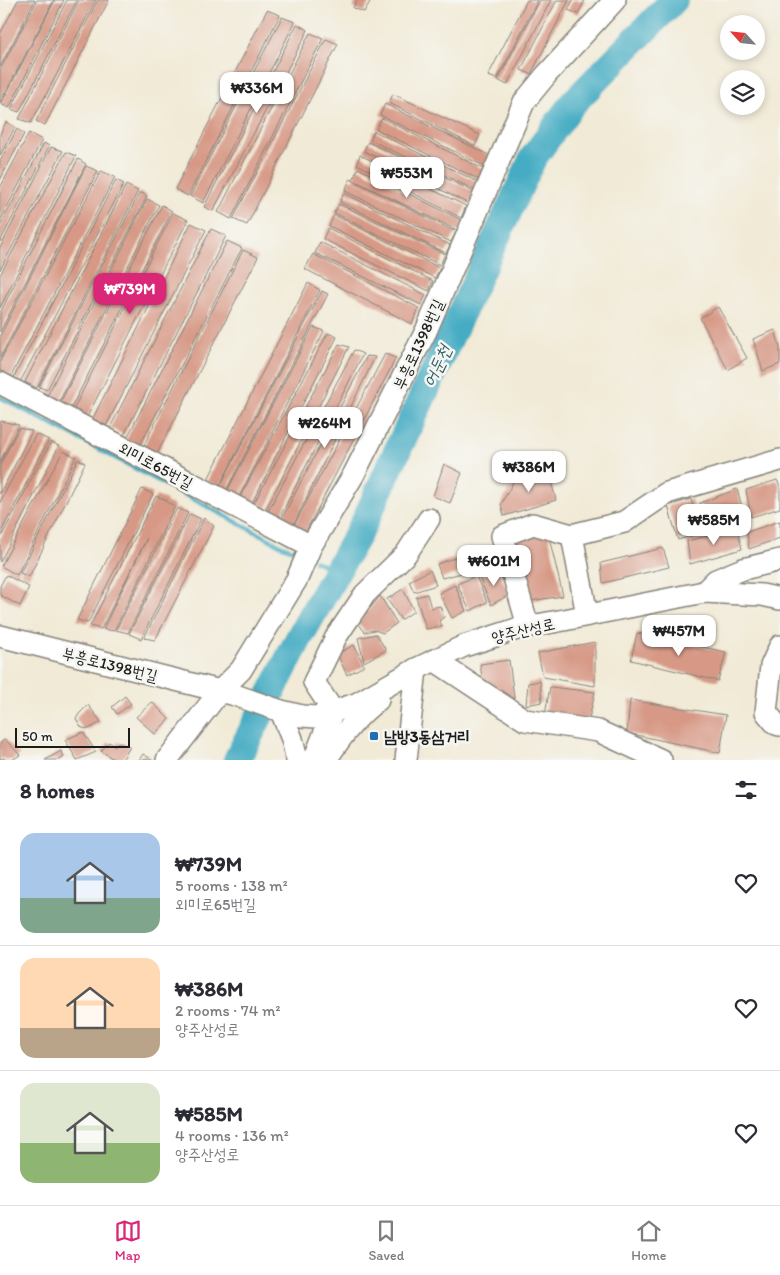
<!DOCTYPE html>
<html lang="en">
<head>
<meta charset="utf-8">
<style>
	body { margin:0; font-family:Itim,"Poor Story",sans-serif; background:#f2f2f3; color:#2b2b33; height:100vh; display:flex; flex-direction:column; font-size:19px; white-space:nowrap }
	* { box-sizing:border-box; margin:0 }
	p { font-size:16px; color:#7c7c81 }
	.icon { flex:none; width:28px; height:28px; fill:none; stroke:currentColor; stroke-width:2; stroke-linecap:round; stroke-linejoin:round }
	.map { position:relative; height:760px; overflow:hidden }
	.drawer { display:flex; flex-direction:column; background:#fff; flex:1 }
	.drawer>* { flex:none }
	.needle { width:32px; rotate:297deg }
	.buttons { position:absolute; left:720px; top:15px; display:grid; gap:10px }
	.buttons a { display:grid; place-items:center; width:45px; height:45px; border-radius:50%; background:#fff; box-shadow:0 2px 8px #0003; font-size:25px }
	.scale { position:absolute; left:15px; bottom:12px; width:115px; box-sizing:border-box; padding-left:5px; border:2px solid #1c1c1c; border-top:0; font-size:14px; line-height:18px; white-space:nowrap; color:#1c1c1c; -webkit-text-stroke:4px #f6f6f2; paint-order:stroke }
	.price { position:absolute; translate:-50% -42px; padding:0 11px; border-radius:10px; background:#fff; color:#222; font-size:16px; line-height:32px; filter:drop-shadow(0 1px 2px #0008) }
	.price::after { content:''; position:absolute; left:50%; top:30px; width:15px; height:11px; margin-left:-8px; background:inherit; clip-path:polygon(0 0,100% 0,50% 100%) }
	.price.current { background:#db2777; color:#fff }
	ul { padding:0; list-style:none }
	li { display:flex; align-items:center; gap:15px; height:125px; padding:0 20px }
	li+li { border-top:1px solid #e1e1e2 }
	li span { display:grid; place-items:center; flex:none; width:140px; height:100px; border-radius:15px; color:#555 }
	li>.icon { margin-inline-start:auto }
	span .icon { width:60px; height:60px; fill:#fffc; stroke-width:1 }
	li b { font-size:21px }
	h2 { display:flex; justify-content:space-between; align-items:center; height:60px; padding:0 20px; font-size:21px }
	.menu { display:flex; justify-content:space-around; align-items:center; height:70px; border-top:1px solid #e1e1e2; background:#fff; font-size:14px; color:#7c7c81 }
	.menu a { display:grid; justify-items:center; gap:2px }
	.menu .current { color:#db2777 }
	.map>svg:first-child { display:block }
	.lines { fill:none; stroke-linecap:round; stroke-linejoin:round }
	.stream { stroke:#44acc3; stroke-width:4.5 }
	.river { stroke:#44acc3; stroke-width:28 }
	.building { fill:#d79986 }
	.minor-casing { stroke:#868379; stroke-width:24 }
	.minor { stroke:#fff; stroke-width:21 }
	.poi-dot { fill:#1f6fb2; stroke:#f6f6f2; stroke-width:2 }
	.labels { text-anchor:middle; stroke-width:5; stroke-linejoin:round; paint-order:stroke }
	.street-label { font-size:16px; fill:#1c1c1c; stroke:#f6f6f2 }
	.poi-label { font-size:16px; font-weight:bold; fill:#1c1c1c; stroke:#f6f6f2; text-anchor:start }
	.water-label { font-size:18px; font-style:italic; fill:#2e5d67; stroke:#f6f6f2 }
</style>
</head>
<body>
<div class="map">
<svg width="780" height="760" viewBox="0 0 780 760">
	<rect width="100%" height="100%" fill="#f6f6f2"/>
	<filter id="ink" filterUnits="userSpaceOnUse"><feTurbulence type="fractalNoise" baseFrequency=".02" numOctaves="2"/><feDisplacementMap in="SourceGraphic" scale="10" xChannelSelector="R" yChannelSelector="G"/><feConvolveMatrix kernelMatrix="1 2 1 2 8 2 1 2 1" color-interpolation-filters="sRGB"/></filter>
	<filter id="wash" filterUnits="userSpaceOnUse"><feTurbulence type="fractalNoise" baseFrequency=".0096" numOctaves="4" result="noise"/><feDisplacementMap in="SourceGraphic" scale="20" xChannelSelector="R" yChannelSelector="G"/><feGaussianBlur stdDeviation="1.12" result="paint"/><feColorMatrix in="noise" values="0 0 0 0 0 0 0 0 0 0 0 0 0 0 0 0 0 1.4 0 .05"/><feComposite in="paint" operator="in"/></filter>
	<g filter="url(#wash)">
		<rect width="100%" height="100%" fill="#f1ead6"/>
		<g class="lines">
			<!-- stream -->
			<g class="stream">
				<path d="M0,397L282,546L293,550"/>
				<path d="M315,561L337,571"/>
			</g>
			<!-- river -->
			<path class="river" d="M237,760L299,638L363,525L533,158L572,104L674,0"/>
		</g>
		<g id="blocks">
			<!-- building -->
			<g class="building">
				<path d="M18,0H35L0,67V34Z"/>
				<path d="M37,0H54L0,103V70Z"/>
				<path d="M55,0H64L9,108L1,104Z"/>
				<path d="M67,0H77L19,112L11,109Z"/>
				<path d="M79,0H96L31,123L19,119Z"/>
				<path d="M98,0H109L45,125L36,121Z"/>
				<path d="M357,0H371L364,12L353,8Z"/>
				<path d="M527,0H538L497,79L488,76Z"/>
				<path d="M540,0H551L507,85L498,80Z"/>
				<path d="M557,0H569L531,74L521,70Z"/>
				<path d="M573,0H585L578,14L568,10Z"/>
				<path d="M267,10L280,15L188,196L175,189Z"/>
				<path d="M282,17L295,22L203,203L190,196Z"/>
				<path d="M297,24L308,30L213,211L204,207Z"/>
				<path d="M310,33L323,38L231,219L218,212Z"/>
				<path d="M326,39L338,44L247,225L233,219Z"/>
				<path d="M393,94L480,135L475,146L389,103Z"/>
				<path d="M385,104L491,156L486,167L380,115Z"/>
				<path d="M382,118L487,171L482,181L376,129Z"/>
				<path d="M6,122L15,127L0,156V134Z"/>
				<path d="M17,129L24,134L0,180V161Z"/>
				<path d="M374,131L478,182L475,190L370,140Z"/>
				<path d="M29,133L42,140L0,221V188Z"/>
				<path d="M368,142L475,192L469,204L364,151Z"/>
				<path d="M44,143L49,146L0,242V226Z"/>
				<path d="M51,147L63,151L0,270V248Z"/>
				<path d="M66,152L76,156L0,308V275Z"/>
				<path d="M360,155L466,206L461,218L357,164Z"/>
				<path d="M78,159L86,164L0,332V313Z"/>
				<path d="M86,166L98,171L0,358V336Z"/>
				<path d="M358,168L463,221L459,231L353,180Z"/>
				<path d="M101,171L115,177L11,376L0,371V361Z"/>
				<path d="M350,179L456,232L451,242L345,191Z"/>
				<path d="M116,180L124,184L20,382L14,377Z"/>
				<path d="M126,185L138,191L37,388L25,382Z"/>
				<path d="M140,192L147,196L47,390L39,387Z"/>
				<path d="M344,193L450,245L446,253L340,202Z"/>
				<path d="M147,199L159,205L59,402L47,396Z"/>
				<path d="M339,204L445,254L440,265L334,213Z"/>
				<path d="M162,205L172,211L71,408L60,403Z"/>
				<path d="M173,213L188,220L86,419L72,412Z"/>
				<path d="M334,215L440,268L435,278L329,226Z"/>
				<path d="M191,223L206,230L104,430L91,422Z"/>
				<path d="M328,228L433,281L429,291L323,239Z"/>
				<path d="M211,229L226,236L124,435L110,428Z"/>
				<path d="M227,241L242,248L139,447L126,440Z"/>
				<path d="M320,242L426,295L421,305L315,253Z"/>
				<path d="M243,250L258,257L156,456L142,449Z"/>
				<path d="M313,254L419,308L412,324L305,269Z"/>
				<path d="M308,283L320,290L219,487L207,481Z"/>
				<path d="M322,291L328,294L225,493L218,490Z"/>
				<path d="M718,307L747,358L728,370L700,318Z"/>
				<path d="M313,327L324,331L236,503L224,497Z"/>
				<path d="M775,330L780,347V364L763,371L753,339Z"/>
				<path d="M328,333L337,337L252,503L240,497Z"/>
				<path d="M339,344L349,347L264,513L252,507Z"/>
				<path d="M354,350L363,354L278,521L266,515Z"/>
				<path d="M385,354L396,358L304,535L292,529Z"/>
				<path d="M367,356L375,357L292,528L280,522Z"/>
				<path d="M1,421L19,425L0,462V423Z"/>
				<path d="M19,428L32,431L0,494V465Z"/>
				<path d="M36,434L49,440L0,534V502Z"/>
				<path d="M51,442L59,446L0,562V539Z"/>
				<path d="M63,451L76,457L17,575L1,566Z"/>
				<path d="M78,459L85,463L29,577L20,573Z"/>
				<path d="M444,464L462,473L450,503L433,496Z"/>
				<path d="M548,470L556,500L504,516L501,504L515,479Z"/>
				<path d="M777,480L780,486V508L751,517L746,490Z"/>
				<path d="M142,489L153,494L88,623L77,620Z"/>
				<path d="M737,489L746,521L711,529L700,503Z"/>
				<path d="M156,496L167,500L166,502L175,506L114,631L103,629L147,538L101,629L90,626Z"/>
				<path d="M691,499L701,533L678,540L668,506Z"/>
				<path d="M177,508L188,513L128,633L116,630Z"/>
				<path d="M190,514L201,519L141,639L129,634Z"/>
				<path d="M204,518L214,526L155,640L144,638Z"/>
				<path d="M780,521V538L749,549L747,532Z"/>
				<path d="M547,529L563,596L530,601L516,540Z"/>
				<path d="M737,529L742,549L690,564L687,541Z"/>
				<path d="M488,546L494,565L442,578L437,564Z"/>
				<path d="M663,548L669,567L603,583L601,563Z"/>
				<path d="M498,569L509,595L491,605L479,577Z"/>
				<path d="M430,570L436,585L414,592L409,581Z"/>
				<path d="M6,575L29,587L20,606L0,595V586Z"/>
				<path d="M476,576L487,602L470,611L457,584Z"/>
				<path d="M455,585L466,611L452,618L439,593Z"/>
				<path d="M403,589L414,611L401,620L387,599Z"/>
				<path d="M427,594L431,608L440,606L444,617L439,621L443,626L426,629L416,597Z"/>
				<path d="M380,596L397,623L383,633L375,630L365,632L358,623Z"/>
				<path d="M637,633L726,652L718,681L631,660Z"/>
				<path d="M376,634L386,650L364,662L358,638Z"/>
				<path d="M595,642V686L543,677L538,653Z"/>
				<path d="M354,645L364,666L347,675L337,654Z"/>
				<path d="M509,660L515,704L483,684L480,664Z"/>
				<path d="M540,681L542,702L526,705L528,683Z"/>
				<path d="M550,687L595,692L588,723L545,715Z"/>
				<path d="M125,696L131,704L117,714L112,707Z"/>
				<path d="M630,700L726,715L720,753L627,733Z"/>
				<path d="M152,702L169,719L155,734L136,717Z"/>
				<path d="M88,705L101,722L89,729L82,728L76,719L79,714Z"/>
				<path d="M83,732L96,752L77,760L65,740Z"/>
				<path d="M5,739L20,755L12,760H6L4,758L0,759V743Z"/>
				<path d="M109,742L115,746L118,742L130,747L122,760H115L101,751Z"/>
				<path d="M61,751L64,757L60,760H45Z"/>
				<path d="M143,754L153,760H139Z"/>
			</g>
		</g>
	</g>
	<g filter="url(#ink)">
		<use href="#blocks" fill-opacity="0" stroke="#868379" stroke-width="1"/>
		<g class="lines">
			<defs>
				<g id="minor">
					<path d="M0,383L311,546"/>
					<path d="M572,535L587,615"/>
					<path d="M704,592L716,580L743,569L780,560"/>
					<path d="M528,626L502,536L533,524L572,535L624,522L667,493L780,460"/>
					<path d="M0,636L232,694L281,711L302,716L316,717L356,704L416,669L464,646L520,628L564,620L704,592L762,595L780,599"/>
					<path d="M780,646L771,666L766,712L776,724L780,725"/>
					<path d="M434,660L525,720L598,731L661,760"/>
					<path d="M281,711L292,739L297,760"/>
					<path d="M333,711L314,682L336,637L365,594L406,554L429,519"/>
					<path d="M167,760L220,691L241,670L297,579L311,546L354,474L426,331L524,102L547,74L615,0"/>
					<path d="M314,760L333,711"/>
					<path d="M326,760C340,738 356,716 378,700"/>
					<path d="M406,760L416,669"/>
				</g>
			</defs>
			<!-- minor casing -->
			<use href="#minor" class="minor-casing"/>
			<!-- minor -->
			<use href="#minor" class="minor"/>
		</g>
	</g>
	<!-- markers -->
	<rect class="poi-dot" x="369" y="731" width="10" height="10" rx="2.5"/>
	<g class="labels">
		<!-- street labels -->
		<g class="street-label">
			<text transform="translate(418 344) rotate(-65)" y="6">부흥로1398번길</text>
			<text transform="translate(156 465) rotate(28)" y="6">외미로65번길</text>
			<text transform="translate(523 630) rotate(-13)" y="6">양주산성로</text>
			<text transform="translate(110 664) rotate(14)" y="6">부흥로1398번길</text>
		</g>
		<!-- poi labels -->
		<g class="poi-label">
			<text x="384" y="742">남방3동삼거리</text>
		</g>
		<!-- water labels -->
		<g class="water-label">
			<text transform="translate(437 366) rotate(-65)" y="6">어둔천</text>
		</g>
	</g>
</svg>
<div class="buttons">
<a><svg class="needle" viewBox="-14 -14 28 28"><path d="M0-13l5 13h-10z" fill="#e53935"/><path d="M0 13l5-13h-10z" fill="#7c7c81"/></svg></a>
<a><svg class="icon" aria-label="layers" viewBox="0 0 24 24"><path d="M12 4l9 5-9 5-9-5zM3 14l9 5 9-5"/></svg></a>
</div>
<div class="scale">50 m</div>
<b class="price" style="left:257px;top:114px">₩336M</b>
<b class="price" style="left:407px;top:199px">₩553M</b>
<b class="price current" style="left:130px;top:315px">₩739M</b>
<b class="price" style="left:325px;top:449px">₩264M</b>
<b class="price" style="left:529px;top:493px">₩386M</b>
<b class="price" style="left:714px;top:546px">₩585M</b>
<b class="price" style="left:494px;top:587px">₩601M</b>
<b class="price" style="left:679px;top:657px">₩457M</b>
</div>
<section class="drawer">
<h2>8 homes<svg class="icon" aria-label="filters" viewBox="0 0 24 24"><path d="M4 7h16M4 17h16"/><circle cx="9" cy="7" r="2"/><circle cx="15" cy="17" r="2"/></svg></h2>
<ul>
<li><span style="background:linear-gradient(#a9c7e8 65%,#7fa58c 0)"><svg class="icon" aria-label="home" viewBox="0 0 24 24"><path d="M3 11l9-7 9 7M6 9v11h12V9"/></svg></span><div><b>₩739M</b><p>5 rooms · 138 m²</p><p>외미로65번길</p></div><svg class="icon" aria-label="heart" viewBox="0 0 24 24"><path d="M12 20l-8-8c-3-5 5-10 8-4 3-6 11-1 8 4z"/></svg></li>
<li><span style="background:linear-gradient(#ffd9b3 70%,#b9a48a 0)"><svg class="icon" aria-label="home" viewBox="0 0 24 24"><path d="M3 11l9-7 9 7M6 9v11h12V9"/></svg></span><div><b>₩386M</b><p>2 rooms · 74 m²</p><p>양주산성로</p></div><svg class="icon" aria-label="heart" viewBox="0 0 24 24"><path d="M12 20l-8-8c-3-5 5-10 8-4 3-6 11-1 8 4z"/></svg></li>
<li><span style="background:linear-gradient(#dfe7d0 60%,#8fb573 0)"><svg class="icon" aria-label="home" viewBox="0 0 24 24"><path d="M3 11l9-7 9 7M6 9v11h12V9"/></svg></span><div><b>₩585M</b><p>4 rooms · 136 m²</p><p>양주산성로</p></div><svg class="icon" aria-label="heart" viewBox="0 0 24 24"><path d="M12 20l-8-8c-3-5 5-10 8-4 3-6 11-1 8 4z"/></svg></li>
</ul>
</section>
<nav class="menu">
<a class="current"><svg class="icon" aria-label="map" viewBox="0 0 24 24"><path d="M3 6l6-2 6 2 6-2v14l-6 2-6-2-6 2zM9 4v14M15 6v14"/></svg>Map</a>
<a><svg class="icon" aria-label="saved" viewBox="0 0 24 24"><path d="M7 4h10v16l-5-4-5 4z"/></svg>Saved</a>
<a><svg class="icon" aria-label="home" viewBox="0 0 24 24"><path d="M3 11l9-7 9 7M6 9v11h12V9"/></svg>Home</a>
</nav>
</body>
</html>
